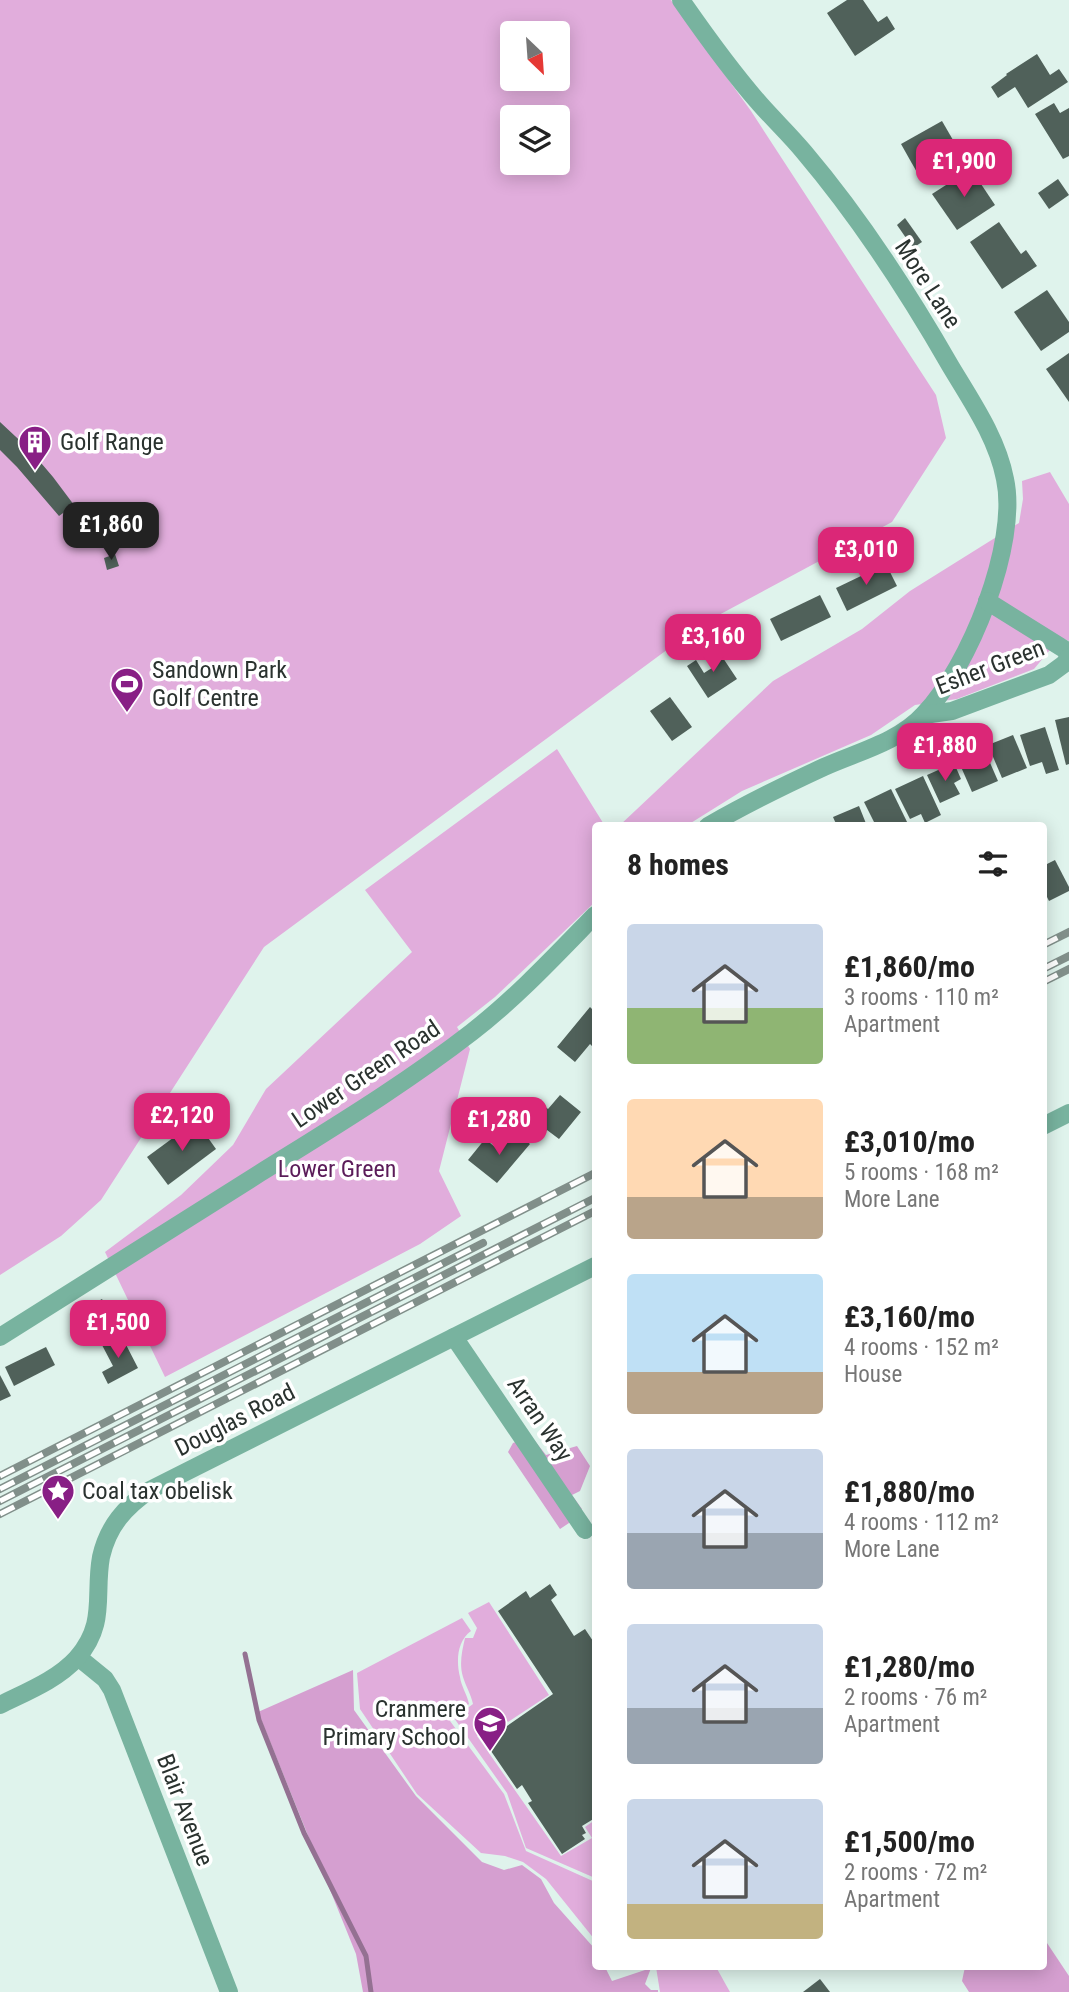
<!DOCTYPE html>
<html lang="en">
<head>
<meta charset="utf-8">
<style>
	body { margin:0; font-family:"Roboto Condensed",sans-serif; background:#f2f2f2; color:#222; height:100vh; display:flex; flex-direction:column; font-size:26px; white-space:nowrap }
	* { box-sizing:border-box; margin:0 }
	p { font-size:23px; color:#767676 }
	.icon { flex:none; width:38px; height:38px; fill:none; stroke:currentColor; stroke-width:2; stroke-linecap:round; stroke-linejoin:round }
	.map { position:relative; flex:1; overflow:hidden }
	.details { position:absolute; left:592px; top:822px; width:455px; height:1148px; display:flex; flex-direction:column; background:#fff; border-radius:7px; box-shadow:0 4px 18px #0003 }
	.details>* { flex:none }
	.needle { width:46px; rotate:155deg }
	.controls { position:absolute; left:500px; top:21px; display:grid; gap:14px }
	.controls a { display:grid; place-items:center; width:70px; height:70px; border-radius:7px; background:#fff; box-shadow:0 4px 18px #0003; font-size:35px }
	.price { position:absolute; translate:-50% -60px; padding:0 16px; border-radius:14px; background:#db2777; color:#fff; font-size:23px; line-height:46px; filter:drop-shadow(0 2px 4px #0008) }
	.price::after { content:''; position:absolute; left:50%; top:42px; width:21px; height:16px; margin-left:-10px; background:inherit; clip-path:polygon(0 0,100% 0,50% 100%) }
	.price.selected { background:#222; color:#fff }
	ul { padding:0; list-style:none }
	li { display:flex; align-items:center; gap:21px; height:175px; padding:0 35px }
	li span { display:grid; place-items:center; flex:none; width:196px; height:140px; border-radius:7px; color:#555 }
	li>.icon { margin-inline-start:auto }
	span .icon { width:84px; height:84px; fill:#fffc; stroke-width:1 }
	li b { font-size:30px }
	h2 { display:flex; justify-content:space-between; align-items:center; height:84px; padding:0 35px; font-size:30px }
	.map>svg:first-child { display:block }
	.green { fill:#e1addc; fill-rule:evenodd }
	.forest { fill:#d59fd0 }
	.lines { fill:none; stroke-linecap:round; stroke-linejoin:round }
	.stream { stroke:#947192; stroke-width:5 }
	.building { fill:#50615a }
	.street { stroke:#78b39f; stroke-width:18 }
	.rail-casing { stroke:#818f8a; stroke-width:8 }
	.rail { stroke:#fff; stroke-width:5; stroke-dasharray:16; stroke-linecap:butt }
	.labels { text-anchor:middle; stroke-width:7; stroke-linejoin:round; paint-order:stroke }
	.street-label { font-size:24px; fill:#2a322f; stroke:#fff }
	.poi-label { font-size:24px; fill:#2a322f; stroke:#fff; text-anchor:start }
	.park-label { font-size:24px; fill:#5b1c59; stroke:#fff }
</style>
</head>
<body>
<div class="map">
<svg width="1069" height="1992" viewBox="0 0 1069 1992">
	<rect width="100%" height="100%" fill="#dff3ec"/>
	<!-- green -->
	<g class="green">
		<path d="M0,0H671L751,111L936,395L946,438L892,522L702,624L264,947L101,1200L61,1236L0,1275ZM513,33H558V79H513ZM513,117H558V163H513Z"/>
		<path d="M1050,472L1069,504V641L1064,639L1049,651L1034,669L957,699L915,705L871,735L742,791L686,826H619L773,681L862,629L910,591L1019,523L1023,499L1022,481Z"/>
		<path d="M557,749L605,826H595V902L495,997L457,1027L470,1049L439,1171L461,1216L420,1244L165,1377L105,1252L181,1195L233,1145L266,1089L412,952L365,890Z"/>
		<path d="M489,1602L549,1695L508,1722L504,1718L477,1736L561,1856L592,1838L585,1827L595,1820V1878L526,1848L507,1793L454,1718L473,1704C471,1694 466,1687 463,1677C459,1664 462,1651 465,1638H473L477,1628L468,1613Z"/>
		<path d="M462,1618L471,1631C457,1641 456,1661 460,1677C461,1686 467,1694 469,1704L450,1721L504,1794L526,1851L595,1882V1940L546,1879L523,1862L505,1856L481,1853L417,1794L360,1709L357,1673Z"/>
		<path d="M656,1967H716L730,1992H660Z"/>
	</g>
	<!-- forest -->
	<g class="forest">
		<path d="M531,1436L546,1455L577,1446L590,1466L580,1491L572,1495L582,1509L572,1521L560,1529L508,1452L513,1443Z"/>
		<path d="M353,1670L354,1710L416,1796L482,1862L504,1870L522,1865L541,1879L554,1903L595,1949V1967H605L612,1981L651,1968L645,1984L651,1990H658V1992H363L356,1954L258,1712Z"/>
		<path d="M1043,1937L1069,1976V1992H969L962,1981L965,1967H1043Z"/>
	</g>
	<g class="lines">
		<!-- stream -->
		<path class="stream" d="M245,1654L259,1720L304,1833L366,1956L371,1992"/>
	</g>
	<!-- building -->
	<g class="building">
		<path d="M847,0H863L878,22L887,16L895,29L855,56L827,13Z"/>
		<path d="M1037,54L1050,75L1059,69L1068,82L1028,108L1015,87L998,98L991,87L1007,75L1006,74Z"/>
		<path d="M1054,103L1060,113L1069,108V156L1063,159L1035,114Z"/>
		<path d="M942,121L964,159L923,183L901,144Z"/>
		<path d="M971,169L995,205L957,230L932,194Z"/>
		<path d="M1058,179L1069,195L1049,209L1038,193Z"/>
		<path d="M905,218L922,242L913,248L897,225Z"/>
		<path d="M999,222L1021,254L1026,250L1037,266L1002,289L970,242Z"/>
		<path d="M1047,290L1069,322V332L1041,351L1014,312Z"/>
		<path d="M1069,353V402L1046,369Z"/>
		<path d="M0,422L30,450L53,477L74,505L59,516L17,467L0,450Z"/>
		<path d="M115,554L119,566L107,570L104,558Z"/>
		<path d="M886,564L897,586L847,611L836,588Z"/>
		<path d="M820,595L831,617L781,641L770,619Z"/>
		<path d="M715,646L737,679L708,698L687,666L696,660L704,673L715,666L706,652Z"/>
		<path d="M670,697L692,727L672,741L650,711Z"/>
		<path d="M1069,717V764L1066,765L1055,720Z"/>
		<path d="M1045,727L1059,770L1046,774L1042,762L1030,766L1020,735Z"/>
		<path d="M1013,735L1027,768L1002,778L988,745Z"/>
		<path d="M984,749L998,781L972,792L958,760Z"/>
		<path d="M954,763L961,779L954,783L960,794L940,803L927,775Z"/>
		<path d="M923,776L941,815L925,823L921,814L910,819L895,789Z"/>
		<path d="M891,789L909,826H876L864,802Z"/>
		<path d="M859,806L867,826H837L833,817Z"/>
		<path d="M1055,860L1069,887V891L1049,901L1043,889V866Z"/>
		<path d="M595,1005V1049L590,1044L575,1062L557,1047L590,1007L592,1009Z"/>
		<path d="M560,1095L581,1112L559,1139L547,1130L538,1141L523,1129L543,1105L548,1109Z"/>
		<path d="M196,1121L216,1149L168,1185L147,1157Z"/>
		<path d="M516,1132L530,1144L497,1183L468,1160L485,1139L500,1151Z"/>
		<path d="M102,1299L117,1329L89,1343L82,1331L90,1327L82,1310Z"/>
		<path d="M121,1335L138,1368L108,1384L102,1372L113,1366L102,1345Z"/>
		<path d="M46,1347L55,1365L14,1386L5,1367Z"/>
		<path d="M0,1375L11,1396L0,1401Z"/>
		<path d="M550,1584L557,1595L551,1600L574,1636L585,1629L595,1644V1818L582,1826L586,1833L582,1835L585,1839L562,1854L528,1803L532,1801L522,1785L517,1789L480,1735L504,1721L507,1726L553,1694L498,1611L526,1591L530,1598Z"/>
		<path d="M820,1979L830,1992H803Z"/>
	</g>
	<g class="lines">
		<!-- street -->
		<g class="street">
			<path d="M681,0C706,36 731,71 760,104C774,120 790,135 804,152C860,218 908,292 951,367C972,402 997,438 1005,479C1019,544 969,667 924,714C899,742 857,752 824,767C785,785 746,804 708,826"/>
			<path d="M987,601L1069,652"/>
			<path d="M924,715L952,711L1049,675L1064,664L1069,657"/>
			<path d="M1043,1126L1069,1113"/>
			<path d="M0,1337C87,1282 174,1227 260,1173C332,1128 405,1084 472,1032C517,997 556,955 595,915"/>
			<path d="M454,1337L585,1530"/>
			<path d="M78,1657L105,1679L112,1690L229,1992"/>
			<path d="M0,1705C26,1692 57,1680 77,1658C107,1623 94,1596 101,1557C108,1526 125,1507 150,1490L595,1266"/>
		</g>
		<defs>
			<g id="rail">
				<path d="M1043,945L1069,932"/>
				<path d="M1043,969L1069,956"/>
				<path d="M1043,982L1069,969"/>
				<path d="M0,1476L595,1173"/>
				<path d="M0,1489L483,1243"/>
				<path d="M0,1501L595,1198"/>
				<path d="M0,1514L595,1211"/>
			</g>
		</defs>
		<!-- rail casing -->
		<use href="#rail" class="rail-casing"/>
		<!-- rail -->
		<use href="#rail" class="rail"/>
	</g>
	<!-- icons -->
	<defs>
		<symbol id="building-pin" viewBox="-11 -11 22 30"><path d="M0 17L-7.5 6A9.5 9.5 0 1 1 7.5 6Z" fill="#881f85" stroke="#fff"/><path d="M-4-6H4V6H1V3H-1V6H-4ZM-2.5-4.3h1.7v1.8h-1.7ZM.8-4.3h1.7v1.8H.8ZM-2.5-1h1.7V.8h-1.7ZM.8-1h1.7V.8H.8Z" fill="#fff"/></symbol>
		<symbol id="stadium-pin" viewBox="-11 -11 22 30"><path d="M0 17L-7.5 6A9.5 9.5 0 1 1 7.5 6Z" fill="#881f85" stroke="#fff"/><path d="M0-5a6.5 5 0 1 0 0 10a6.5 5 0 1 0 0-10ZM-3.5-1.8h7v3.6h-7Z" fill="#fff"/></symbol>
		<symbol id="sight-pin" viewBox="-11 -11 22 30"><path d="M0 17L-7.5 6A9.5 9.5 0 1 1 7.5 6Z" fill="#881f85" stroke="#fff"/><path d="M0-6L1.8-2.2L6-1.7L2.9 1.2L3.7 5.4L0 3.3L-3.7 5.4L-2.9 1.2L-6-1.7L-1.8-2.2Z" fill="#fff"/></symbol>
		<symbol id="school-pin" viewBox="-11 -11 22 30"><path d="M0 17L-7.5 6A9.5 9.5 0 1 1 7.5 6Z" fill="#881f85" stroke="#fff"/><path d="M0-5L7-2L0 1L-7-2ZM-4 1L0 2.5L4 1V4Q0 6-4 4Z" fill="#fff"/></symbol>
	</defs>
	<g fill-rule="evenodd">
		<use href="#building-pin" x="16" y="423" width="38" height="52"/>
		<use href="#stadium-pin" x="108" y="665" width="38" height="52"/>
		<use href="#sight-pin" x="39" y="1472" width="38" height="52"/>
		<use href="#school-pin" x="471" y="1704" width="38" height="52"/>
	</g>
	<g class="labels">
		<!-- street labels -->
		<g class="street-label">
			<text transform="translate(928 284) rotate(57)" y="8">More Lane</text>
			<text transform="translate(990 667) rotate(-21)" y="8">Esher Green</text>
			<text transform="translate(366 1074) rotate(-34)" y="8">Lower Green Road</text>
			<text transform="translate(540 1419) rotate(56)" y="8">Arran Way</text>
			<text transform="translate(235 1420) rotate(-27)" y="8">Douglas Road</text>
			<text transform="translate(185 1810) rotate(69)" y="8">Blair Avenue</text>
		</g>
		<!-- poi labels -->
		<g class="poi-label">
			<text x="60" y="450">Golf Range</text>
			<text x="152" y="678">Sandown Park<tspan x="152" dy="28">Golf Centre</tspan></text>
			<text x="82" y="1499">Coal tax obelisk</text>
			<text x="466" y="1717" text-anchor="end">Cranmere<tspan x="466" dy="28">Primary School</tspan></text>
		</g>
		<!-- park labels -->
		<g class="park-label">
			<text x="337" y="1177">Lower Green</text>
		</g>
	</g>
</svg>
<div class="controls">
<a><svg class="needle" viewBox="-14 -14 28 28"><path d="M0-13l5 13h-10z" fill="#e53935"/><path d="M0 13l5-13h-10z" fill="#767676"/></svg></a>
<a><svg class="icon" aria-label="layers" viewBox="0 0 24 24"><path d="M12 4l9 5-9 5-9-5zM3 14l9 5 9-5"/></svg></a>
</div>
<b class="price" style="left:964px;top:199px">£1,900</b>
<b class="price selected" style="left:111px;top:562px">£1,860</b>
<b class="price" style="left:866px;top:587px">£3,010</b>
<b class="price" style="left:713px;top:674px">£3,160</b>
<b class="price" style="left:945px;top:783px">£1,880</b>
<b class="price" style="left:182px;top:1153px">£2,120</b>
<b class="price" style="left:499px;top:1157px">£1,280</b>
<b class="price" style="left:118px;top:1360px">£1,500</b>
<section class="details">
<h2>8 homes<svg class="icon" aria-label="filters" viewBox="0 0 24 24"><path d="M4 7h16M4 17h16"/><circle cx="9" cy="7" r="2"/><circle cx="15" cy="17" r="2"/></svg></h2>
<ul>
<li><span style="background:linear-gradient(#c9d6e8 60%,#8fb573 0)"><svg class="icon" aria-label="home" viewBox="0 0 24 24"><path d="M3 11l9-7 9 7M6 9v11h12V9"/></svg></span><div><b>£1,860/mo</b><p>3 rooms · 110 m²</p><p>Apartment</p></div></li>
<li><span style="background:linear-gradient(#ffd9b3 70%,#b9a48a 0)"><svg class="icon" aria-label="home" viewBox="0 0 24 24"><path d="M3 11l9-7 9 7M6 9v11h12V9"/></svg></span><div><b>£3,010/mo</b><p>5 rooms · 168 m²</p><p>More Lane</p></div></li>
<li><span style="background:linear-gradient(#bfe0f5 70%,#b9a48a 0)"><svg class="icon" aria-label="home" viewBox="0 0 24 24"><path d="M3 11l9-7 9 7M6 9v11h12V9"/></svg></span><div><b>£3,160/mo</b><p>4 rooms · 152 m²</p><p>House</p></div></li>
<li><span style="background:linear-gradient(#c9d6e8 60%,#9aa5b1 0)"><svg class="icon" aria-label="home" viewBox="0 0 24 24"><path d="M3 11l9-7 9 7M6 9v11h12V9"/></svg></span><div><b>£1,880/mo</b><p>4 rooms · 112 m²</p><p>More Lane</p></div></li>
<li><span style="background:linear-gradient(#c9d6e8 60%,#9aa5b1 0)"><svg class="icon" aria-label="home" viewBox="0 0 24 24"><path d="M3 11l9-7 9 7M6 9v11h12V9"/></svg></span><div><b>£1,280/mo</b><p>2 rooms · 76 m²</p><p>Apartment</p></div></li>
<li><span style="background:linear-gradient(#c9d6e8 75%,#c2b280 0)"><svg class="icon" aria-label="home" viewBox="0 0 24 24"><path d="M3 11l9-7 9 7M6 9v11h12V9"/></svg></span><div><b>£1,500/mo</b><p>2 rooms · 72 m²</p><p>Apartment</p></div></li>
</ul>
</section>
</div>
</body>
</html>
